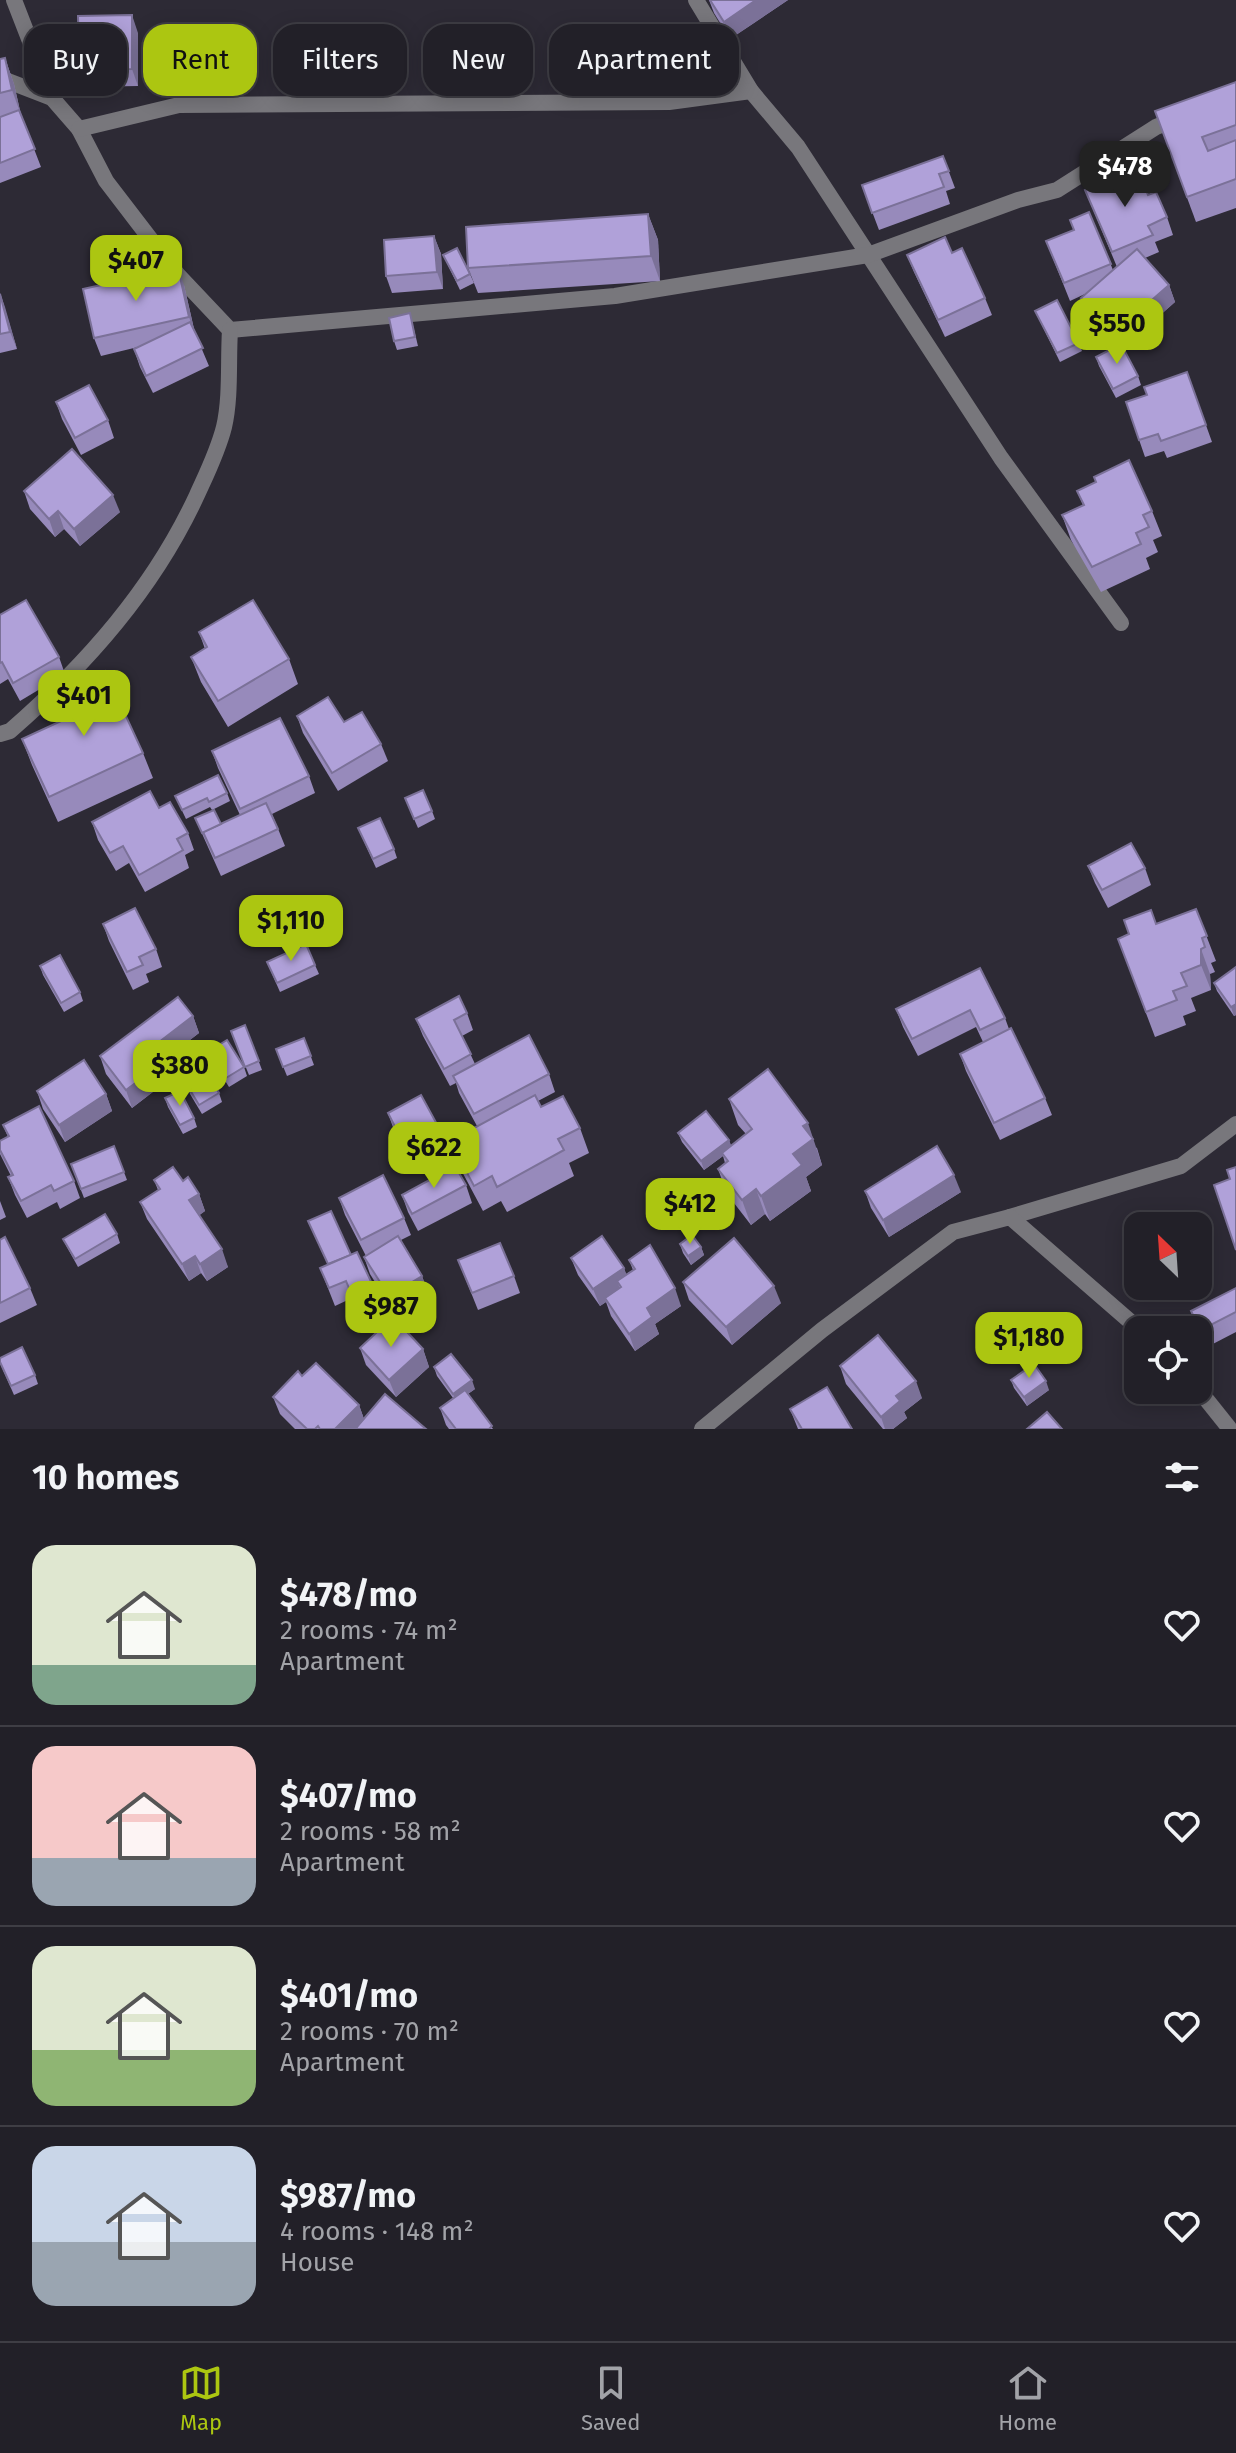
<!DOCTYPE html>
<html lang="en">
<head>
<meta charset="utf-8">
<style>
	body { margin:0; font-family:"Fira Sans",sans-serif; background:#2e2d34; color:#f1f3f6; height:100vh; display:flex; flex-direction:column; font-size:30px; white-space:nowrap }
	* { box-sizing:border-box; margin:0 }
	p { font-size:26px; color:#a2a3a8 }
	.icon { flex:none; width:44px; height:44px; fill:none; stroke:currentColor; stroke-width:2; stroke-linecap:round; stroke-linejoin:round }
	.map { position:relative; height:1429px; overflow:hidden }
	.sheet { display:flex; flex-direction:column; background:#222028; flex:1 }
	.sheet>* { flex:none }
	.guide { position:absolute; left:24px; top:24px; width:800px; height:72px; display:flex; gap:16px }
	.needle { width:52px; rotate:335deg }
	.controls { position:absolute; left:1124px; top:1212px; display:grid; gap:16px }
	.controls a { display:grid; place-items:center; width:88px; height:88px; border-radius:16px; background:#222028; box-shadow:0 4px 20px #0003,0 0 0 2px #3f3e45; font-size:40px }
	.price { position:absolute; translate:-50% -68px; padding:0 18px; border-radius:16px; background:#acc611; color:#111; font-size:26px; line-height:52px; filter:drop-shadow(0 2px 4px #0008) }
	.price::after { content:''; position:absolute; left:50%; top:48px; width:24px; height:18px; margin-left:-12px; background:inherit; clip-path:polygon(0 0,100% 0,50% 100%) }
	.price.active { background:#222; color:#fff }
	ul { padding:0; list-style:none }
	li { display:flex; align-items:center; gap:24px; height:200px; padding:0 32px }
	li+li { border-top:2px solid #3f3e45 }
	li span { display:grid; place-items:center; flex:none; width:224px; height:160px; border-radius:24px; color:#555 }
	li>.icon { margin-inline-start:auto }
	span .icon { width:96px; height:96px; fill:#fffc; stroke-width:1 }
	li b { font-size:34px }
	h2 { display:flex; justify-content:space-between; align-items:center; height:96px; padding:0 32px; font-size:34px }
	.pill { padding:0 28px; border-radius:24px; background:#222028; box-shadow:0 4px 20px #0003,0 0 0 2px #3f3e45; font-size:28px; line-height:72px }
	.pill.active { background:#acc611; color:#111 }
	.dock { display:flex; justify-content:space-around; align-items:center; height:112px; border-top:2px solid #3f3e45; background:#222028; font-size:22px; color:#a2a3a8 }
	.dock a { display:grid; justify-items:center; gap:4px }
	.dock .active { color:#acc611 }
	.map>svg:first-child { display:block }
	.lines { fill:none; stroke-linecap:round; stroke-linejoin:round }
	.minor { stroke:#78777c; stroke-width:16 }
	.wall { fill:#978abb }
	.shaded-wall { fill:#7b7198 }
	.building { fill:#b0a1d9; stroke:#7b7198; stroke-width:2 }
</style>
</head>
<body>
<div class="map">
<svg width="1236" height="1429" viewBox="0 0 1236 1429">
	<rect width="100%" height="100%" fill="#2d2a35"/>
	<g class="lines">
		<!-- minor -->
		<g class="minor">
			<path d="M14,0L52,98"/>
			<path d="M696,0L751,91L798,147L1001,458L1121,623"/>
			<path d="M0,78L52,98L79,129L106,181L178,275L230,330L615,296L868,255L1018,200L1057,190L1156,127L1181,117"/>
			<path d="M79,129L179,105L669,102L751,91"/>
			<path d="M0,734L10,731C87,664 154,588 197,495C207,473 218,451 224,427C231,397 228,361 230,330"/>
			<path d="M1010,1217L1181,1166L1236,1124"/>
			<path d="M1198,1389L1230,1429"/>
			<path d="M702,1429L822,1330L953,1232L1010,1217L1140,1330"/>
		</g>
	</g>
	<!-- wall -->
	<g class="wall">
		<path d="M709,0H788L730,39L714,13Z"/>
		<path d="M138,33V86L85,87L79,70Z"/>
		<path d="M5,58L14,84L21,115L41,167L0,183V59Z"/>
		<path d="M1236,82V208L1196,222L1155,111Z"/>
		<path d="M943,156L955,188L946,191L950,204L879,230L862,185Z"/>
		<path d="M1085,190L1148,195L1167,217L1173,235L1155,242L1159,252L1145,258L1169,285L1175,302L1123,348L1138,376L1141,385L1116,398L1099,366L1096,357L1116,347L1088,315L1081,298L1085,294L1070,301L1046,241L1074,230L1089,212L1113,270L1117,267Z"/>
		<path d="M648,214L658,240L660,281L478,293L468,268Z"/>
		<path d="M434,236L441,254L443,289L392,293L386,276Z"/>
		<path d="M443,255L470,274L474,283L460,290Z"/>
		<path d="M907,255L985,298L992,315L945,337L914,272Z"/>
		<path d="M184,285L195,333L209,366L153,393L140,367L134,349L138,347L101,356L94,338Z"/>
		<path d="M0,293L17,349L0,353Z"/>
		<path d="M1035,311L1079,343L1082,351L1060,362Z"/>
		<path d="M410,313L418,346L397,350L394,341Z"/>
		<path d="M1187,372L1212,442L1167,458L1164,451L1145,457L1126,402L1147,395Z"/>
		<path d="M56,402L108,420L114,438L81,455L62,419Z"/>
		<path d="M24,491L120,512L80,546L64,529L55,537L30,509Z"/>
		<path d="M1077,491L1152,511L1162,536L1153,540L1158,552L1146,558L1150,569L1101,592L1071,540L1062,515L1083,505Z"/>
		<path d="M0,615L59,657L65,674L20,701L8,679L0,684Z"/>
		<path d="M199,632L289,659L298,684L228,727L201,682L191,657L205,649Z"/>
		<path d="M61,692L143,753L153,778L58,822L32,765L22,739L70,717Z"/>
		<path d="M297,716L344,722L381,744L388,761L338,791L303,733Z"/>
		<path d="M212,751L309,776L315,793L272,814L285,846L221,876L195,818L221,824L240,815L218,768Z"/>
		<path d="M227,793L230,801L212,810L210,807L186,819L175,796Z"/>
		<path d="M405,798L432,811L435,819L418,828Z"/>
		<path d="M159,808L188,833L194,850L185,855L189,868L145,892L129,863L116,871L98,840L92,822Z"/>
		<path d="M358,828L394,849L397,858L376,868Z"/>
		<path d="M1088,866L1145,868L1151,885L1108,908L1095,883Z"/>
		<path d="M1196,909L1216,961L1211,963L1215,972L1210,974L1211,990L1191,998L1196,1011L1183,1016L1186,1025L1155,1037L1118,939Z"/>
		<path d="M103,924L156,949L162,967L146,974L149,982L133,990L109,941Z"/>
		<path d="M267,962L315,965L319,974L280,992Z"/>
		<path d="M40,966L80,992L83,1001L64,1012L43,975Z"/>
		<path d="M1236,967V1015L1234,1016L1217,991L1214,983Z"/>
		<path d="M980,968L1005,1018L1009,1029L1045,1098L1052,1115L1000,1140L966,1071L960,1054L983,1042L976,1027L918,1056L903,1027L896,1009Z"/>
		<path d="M467,1013L473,1030L462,1036L475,1064L549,1074L555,1092L538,1101L541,1107L580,1128L589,1153L569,1163L574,1176L507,1212L501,1201L483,1211L459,1166L450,1141L477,1126L459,1093L456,1083L450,1086L423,1036L416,1019Z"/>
		<path d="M193,1016L199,1033L164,1060L171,1078L132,1108L106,1074L100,1056Z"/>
		<path d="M245,1025L262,1070L249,1075L231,1031Z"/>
		<path d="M304,1038L314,1065L287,1076L276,1049Z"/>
		<path d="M209,1051L244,1067L247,1076L229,1087L212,1060Z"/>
		<path d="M187,1085L219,1093L222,1102L202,1114L190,1094Z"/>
		<path d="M37,1091L106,1094L112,1111L65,1142L43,1109Z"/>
		<path d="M165,1098L194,1118L197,1127L183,1134L168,1107Z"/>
		<path d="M729,1099L817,1148L822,1165L806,1177L811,1191L770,1221L765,1214L751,1225L727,1194L718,1169L725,1163L723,1156L704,1170L682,1142L678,1133L729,1140L731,1146L746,1134L738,1125Z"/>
		<path d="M388,1113L439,1128L445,1145L411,1163L394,1130Z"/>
		<path d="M3,1125L74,1181L80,1198L60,1209L57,1202L27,1218L15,1195L8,1177L11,1176L0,1154V1141L8,1137Z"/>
		<path d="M114,1146L127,1180L84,1198L71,1164Z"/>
		<path d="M154,1180L183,1181L199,1194L205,1211L199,1215L228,1267L207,1281L201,1273L189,1281L147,1219L140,1202L158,1190Z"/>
		<path d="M466,1185L472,1203L418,1231L408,1212L402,1195Z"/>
		<path d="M865,1191L961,1192L889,1237L871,1208Z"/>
		<path d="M339,1198L404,1218L411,1235L401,1240L422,1276L428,1293L395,1314L370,1274L364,1257L366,1256L345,1215Z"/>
		<path d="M0,1201L6,1217L0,1220Z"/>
		<path d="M308,1221L351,1255L375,1290L381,1308L360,1317L352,1298L335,1306L320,1268L328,1265Z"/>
		<path d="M117,1234L120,1243L78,1267L67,1247L63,1239Z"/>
		<path d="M0,1240L30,1288L37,1305L0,1323Z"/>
		<path d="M680,1244L701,1247L704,1255L691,1265L683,1253Z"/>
		<path d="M571,1258L624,1268L626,1274L633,1270L629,1260L681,1306L655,1324L659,1334L635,1351L611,1316L606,1302L600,1306L578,1275Z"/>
		<path d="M458,1260L514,1276L520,1293L478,1310Z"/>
		<path d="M683,1282L781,1303L732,1345L689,1300Z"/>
		<path d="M1236,1288V1332L1207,1347L1197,1328L1191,1311Z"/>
		<path d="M360,1348L423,1349L429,1367L396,1397L366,1365Z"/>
		<path d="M0,1363L35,1375L38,1384L14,1395Z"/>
		<path d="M840,1366L922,1398L904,1412L907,1418L893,1429H883L846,1384Z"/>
		<path d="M434,1367L475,1389L468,1394L493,1429H449L446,1425L440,1408L453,1398L437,1376Z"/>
		<path d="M302,1376L359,1405L364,1419L426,1429H295L280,1414L273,1397Z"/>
		<path d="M1011,1380L1049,1390L1027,1406L1014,1388Z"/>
		<path d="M790,1409L852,1429H798Z"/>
	</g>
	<!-- shaded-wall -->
	<g class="shaded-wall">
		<path d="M756,0H788L730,39L724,22Z"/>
		<path d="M132,15L138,33V86L132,69Z"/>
		<path d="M5,58L14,84L21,115L12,90Z"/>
		<path d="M648,214L658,240L660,281L651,256Z"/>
		<path d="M434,236L441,254L443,289L437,272Z"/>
		<path d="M178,268L184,285L195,334L189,317Z"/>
		<path d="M1169,285L1175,302L1120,351L1113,334Z"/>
		<path d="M0,293L5,307L17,349L10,332Z"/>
		<path d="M113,495L120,512L80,546L74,529Z"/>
		<path d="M58,511L64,529L55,537L49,519Z"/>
		<path d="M1201,949L1210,974L1211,990L1201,965Z"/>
		<path d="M1236,1004V1015L1234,1016L1231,1007Z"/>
		<path d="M193,1016L199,1033L160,1063L154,1046Z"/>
		<path d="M165,1061L171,1078L132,1108L126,1090Z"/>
		<path d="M106,1094L112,1111L65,1142L59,1125Z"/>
		<path d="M808,1123L822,1165L806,1177L811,1191L770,1221L761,1196L793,1154L803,1126Z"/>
		<path d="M729,1140L732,1148L722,1153L723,1156L704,1170L701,1161Z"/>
		<path d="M954,1175L961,1192L889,1237L883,1220Z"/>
		<path d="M756,1189L765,1214L751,1225L742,1200Z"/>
		<path d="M199,1194L205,1211L196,1218L189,1200Z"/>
		<path d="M701,1247L704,1255L691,1265L688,1256Z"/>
		<path d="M222,1249L228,1267L207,1281L200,1264Z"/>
		<path d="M195,1256L201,1273L189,1281L182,1264Z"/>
		<path d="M624,1268L630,1285L617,1281L621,1291L605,1298L606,1302L600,1306L593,1289Z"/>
		<path d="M422,1276L428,1293L395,1314L389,1296Z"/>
		<path d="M774,1286L781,1303L732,1345L726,1327Z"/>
		<path d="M675,1288L681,1306L655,1324L659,1334L635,1351L629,1334L647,1308Z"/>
		<path d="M423,1349L429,1367L396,1397L389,1380Z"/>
		<path d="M472,1380L475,1389L456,1402L453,1394Z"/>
		<path d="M916,1381L922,1398L904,1412L907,1418L893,1429H885L881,1417L896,1396Z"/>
		<path d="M1046,1381L1049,1390L1027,1406L1024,1397Z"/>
		<path d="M359,1405L365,1422L356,1428L357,1429H335Z"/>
	</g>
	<!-- building -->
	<g class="building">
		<path d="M710,0H756L724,22Z"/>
		<path d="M132,15V69L79,70L78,16Z"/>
		<path d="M5,58L12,90L0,93V59Z"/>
		<path d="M1236,82V125L1202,137L1208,151L1236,140V179L1187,197L1155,111Z"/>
		<path d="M19,110L35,149L0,163V117Z"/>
		<path d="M943,156L949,171L939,174L944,187L872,213L862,185Z"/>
		<path d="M1137,168L1148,195L1156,192L1167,217L1148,226L1153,235L1112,252L1085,190Z"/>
		<path d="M1089,212L1111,264L1064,283L1046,241L1074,230L1070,220Z"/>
		<path d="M648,214L651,256L468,268L466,227Z"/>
		<path d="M434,236L437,272L386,276L384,240Z"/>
		<path d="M945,237L952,253L962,248L985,298L938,320L907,255Z"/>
		<path d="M457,248L470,274L457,281L443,255Z"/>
		<path d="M1137,249L1169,285L1113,334L1081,298Z"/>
		<path d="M178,268L189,317L94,338L83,289Z"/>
		<path d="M0,294L10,332L0,334Z"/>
		<path d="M1057,300L1079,343L1057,353L1035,311Z"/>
		<path d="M410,313L415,337L394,341L389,318Z"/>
		<path d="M190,322L203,348L146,376L134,349Z"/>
		<path d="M1121,344L1138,376L1113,389L1096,357Z"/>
		<path d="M1187,372L1206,425L1161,441L1158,434L1139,440L1126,402L1147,395L1144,387Z"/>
		<path d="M89,385L108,420L75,438L56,402Z"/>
		<path d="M72,449L113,495L74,529L58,511L49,519L24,491Z"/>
		<path d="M1129,460L1152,511L1143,515L1149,527L1136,533L1141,544L1092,567L1062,515L1084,505L1077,491L1096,482L1094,477Z"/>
		<path d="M26,600L59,657L13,683L2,662L0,663V615Z"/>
		<path d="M253,600L289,659L218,701L191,657L207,647L199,632Z"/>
		<path d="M105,671L143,753L49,797L22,739L72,716L61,692Z"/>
		<path d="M328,697L344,722L362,712L381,744L332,773L297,716Z"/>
		<path d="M280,718L309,776L240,809L212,751Z"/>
		<path d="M218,775L227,793L209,802L207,798L182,810L175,796Z"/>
		<path d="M423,790L432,811L414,819L405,798Z"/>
		<path d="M150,791L159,808L170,802L188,833L177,839L183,850L139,875L123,846L110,853L92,822Z"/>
		<path d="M266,803L278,829L215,858L203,832Z"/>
		<path d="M214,810L221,824L202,833L195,818Z"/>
		<path d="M380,818L394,849L373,859L358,828Z"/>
		<path d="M1131,843L1145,868L1102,890L1088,866Z"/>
		<path d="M135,908L156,949L139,957L143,965L127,972L103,924Z"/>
		<path d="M1196,909L1207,936L1202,938L1205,947L1201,949V965L1181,973L1187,986L1173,991L1177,1000L1146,1012L1118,939L1129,934L1124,920L1151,910L1156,924Z"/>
		<path d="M306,944L315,965L277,983L267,962Z"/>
		<path d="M60,955L80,992L61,1003L40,966Z"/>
		<path d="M1236,967V1004L1231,1007L1214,983Z"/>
		<path d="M980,968L1005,1018L980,1030L970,1010L912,1039L896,1009Z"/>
		<path d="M459,996L467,1013L454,1020L471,1054L444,1069L416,1019Z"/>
		<path d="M178,997L193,1016L154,1046L165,1061L126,1090L100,1056Z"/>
		<path d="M245,1025L259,1061L245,1067L231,1031Z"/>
		<path d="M1011,1028L1045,1098L994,1123L960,1054Z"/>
		<path d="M529,1035L549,1074L474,1114L453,1076Z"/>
		<path d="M304,1038L311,1056L283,1067L276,1049Z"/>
		<path d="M227,1040L244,1067L226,1078L209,1051Z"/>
		<path d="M84,1060L106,1094L59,1125L37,1091Z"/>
		<path d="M768,1069L808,1123L803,1126L813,1139L793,1154L802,1165L761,1196L756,1189L742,1200L718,1169L728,1161L722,1153L752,1129L729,1099Z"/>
		<path d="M207,1073L219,1093L199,1105L187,1085Z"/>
		<path d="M180,1091L194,1118L180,1125L165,1098Z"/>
		<path d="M421,1095L439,1128L405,1146L388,1113Z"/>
		<path d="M535,1095L541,1107L563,1096L580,1128L558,1139L564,1150L497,1187L492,1176L474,1186L450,1141Z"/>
		<path d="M39,1106L74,1181L54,1191L51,1185L21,1201L8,1177L13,1175L0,1150V1141L9,1136L3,1125Z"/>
		<path d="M706,1111L729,1140L701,1161L678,1133Z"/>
		<path d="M114,1146L124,1172L81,1189L71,1164Z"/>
		<path d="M937,1146L954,1175L883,1220L865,1191Z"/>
		<path d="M455,1166L466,1185L412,1214L402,1195Z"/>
		<path d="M173,1167L183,1181L188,1177L199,1194L189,1200L222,1249L200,1264L195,1256L182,1264L140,1202L160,1189L154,1180Z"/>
		<path d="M1236,1167V1250L1214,1185L1230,1179L1227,1170Z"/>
		<path d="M383,1175L404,1218L361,1240L339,1198Z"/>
		<path d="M331,1211L351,1255L328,1264L308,1221Z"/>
		<path d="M105,1214L117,1234L75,1259L63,1239Z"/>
		<path d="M692,1235L701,1247L688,1256L680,1244Z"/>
		<path d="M398,1236L422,1276L389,1296L364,1257Z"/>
		<path d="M602,1236L624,1268L593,1289L571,1258Z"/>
		<path d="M5,1237L30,1288L0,1303V1240Z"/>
		<path d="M734,1238L774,1286L726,1327L683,1282Z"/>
		<path d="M500,1243L514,1276L472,1293L458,1260Z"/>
		<path d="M650,1245L675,1288L647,1308L652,1317L629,1334L605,1298L621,1287L617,1281L635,1269L629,1260Z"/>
		<path d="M357,1252L375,1290L354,1300L346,1281L329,1288L320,1268Z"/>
		<path d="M1236,1288V1312L1201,1330L1191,1311Z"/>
		<path d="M393,1317L423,1349L389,1380L360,1348Z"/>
		<path d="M878,1335L916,1381L896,1396L900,1401L881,1417L840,1366Z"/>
		<path d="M22,1347L35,1375L11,1386L0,1362V1358Z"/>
		<path d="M451,1354L472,1380L453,1394L434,1367Z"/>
		<path d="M316,1363L359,1405L335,1429H320L318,1426L315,1429H307L273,1397L298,1371L302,1376Z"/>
		<path d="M1034,1364L1046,1381L1024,1397L1011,1380Z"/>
		<path d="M827,1387L852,1429H802L790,1409Z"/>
		<path d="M465,1390L492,1426L489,1429H456L440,1408Z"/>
		<path d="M385,1394L426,1429H358L356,1428Z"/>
		<path d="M1047,1412L1062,1429H1027Z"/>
	</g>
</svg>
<div class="controls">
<a><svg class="needle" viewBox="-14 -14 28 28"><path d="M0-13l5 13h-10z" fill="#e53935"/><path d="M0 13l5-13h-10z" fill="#a2a3a8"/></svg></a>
<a><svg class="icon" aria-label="locate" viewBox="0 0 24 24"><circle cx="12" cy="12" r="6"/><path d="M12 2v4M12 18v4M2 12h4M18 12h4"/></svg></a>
</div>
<b class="price active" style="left:1125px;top:209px">$478</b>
<b class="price" style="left:136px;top:303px">$407</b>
<b class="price" style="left:1117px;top:366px">$550</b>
<b class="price" style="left:84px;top:738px">$401</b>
<b class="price" style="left:291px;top:963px">$1,110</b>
<b class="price" style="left:180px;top:1108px">$380</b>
<b class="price" style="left:434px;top:1190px">$622</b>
<b class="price" style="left:690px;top:1246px">$412</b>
<b class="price" style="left:391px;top:1349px">$987</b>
<b class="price" style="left:1029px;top:1380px">$1,180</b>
<div class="guide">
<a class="pill">Buy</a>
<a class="pill active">Rent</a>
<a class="pill">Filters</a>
<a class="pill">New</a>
<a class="pill">Apartment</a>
</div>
</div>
<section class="sheet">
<h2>10 homes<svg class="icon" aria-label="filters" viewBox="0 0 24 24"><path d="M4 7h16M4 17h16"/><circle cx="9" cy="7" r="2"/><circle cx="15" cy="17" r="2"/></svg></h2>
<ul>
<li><span style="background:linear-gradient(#dfe7d0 75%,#7fa58c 0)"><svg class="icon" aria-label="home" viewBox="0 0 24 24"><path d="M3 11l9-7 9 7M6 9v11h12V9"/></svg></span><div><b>$478/mo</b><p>2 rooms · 74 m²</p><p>Apartment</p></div><svg class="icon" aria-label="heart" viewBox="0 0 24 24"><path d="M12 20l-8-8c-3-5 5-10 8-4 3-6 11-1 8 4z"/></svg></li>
<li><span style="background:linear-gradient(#f6c9c9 70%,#9aa5b1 0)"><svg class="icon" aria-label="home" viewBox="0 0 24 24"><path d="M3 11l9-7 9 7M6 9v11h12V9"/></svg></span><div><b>$407/mo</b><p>2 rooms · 58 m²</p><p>Apartment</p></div><svg class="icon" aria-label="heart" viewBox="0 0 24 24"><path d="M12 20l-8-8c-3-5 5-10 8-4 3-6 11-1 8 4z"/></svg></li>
<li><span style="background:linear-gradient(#dfe7d0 65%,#8fb573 0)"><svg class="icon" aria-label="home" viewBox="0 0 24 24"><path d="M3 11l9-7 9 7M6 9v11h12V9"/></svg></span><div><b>$401/mo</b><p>2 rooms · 70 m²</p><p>Apartment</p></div><svg class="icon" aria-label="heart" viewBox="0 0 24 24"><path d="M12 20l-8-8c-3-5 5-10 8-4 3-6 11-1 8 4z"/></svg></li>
<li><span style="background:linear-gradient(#c9d6e8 60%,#9aa5b1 0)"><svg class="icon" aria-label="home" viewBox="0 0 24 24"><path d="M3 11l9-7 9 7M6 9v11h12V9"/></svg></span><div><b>$987/mo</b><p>4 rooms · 148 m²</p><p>House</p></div><svg class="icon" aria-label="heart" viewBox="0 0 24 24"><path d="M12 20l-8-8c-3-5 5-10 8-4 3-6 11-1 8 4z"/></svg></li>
</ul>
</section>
<nav class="dock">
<a class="active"><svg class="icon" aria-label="map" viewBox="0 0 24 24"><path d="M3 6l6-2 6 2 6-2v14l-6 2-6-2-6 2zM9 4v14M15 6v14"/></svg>Map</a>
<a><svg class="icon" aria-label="saved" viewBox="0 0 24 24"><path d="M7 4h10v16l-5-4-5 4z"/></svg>Saved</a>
<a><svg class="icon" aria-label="home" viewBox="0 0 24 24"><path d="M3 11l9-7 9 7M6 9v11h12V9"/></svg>Home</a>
</nav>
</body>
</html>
